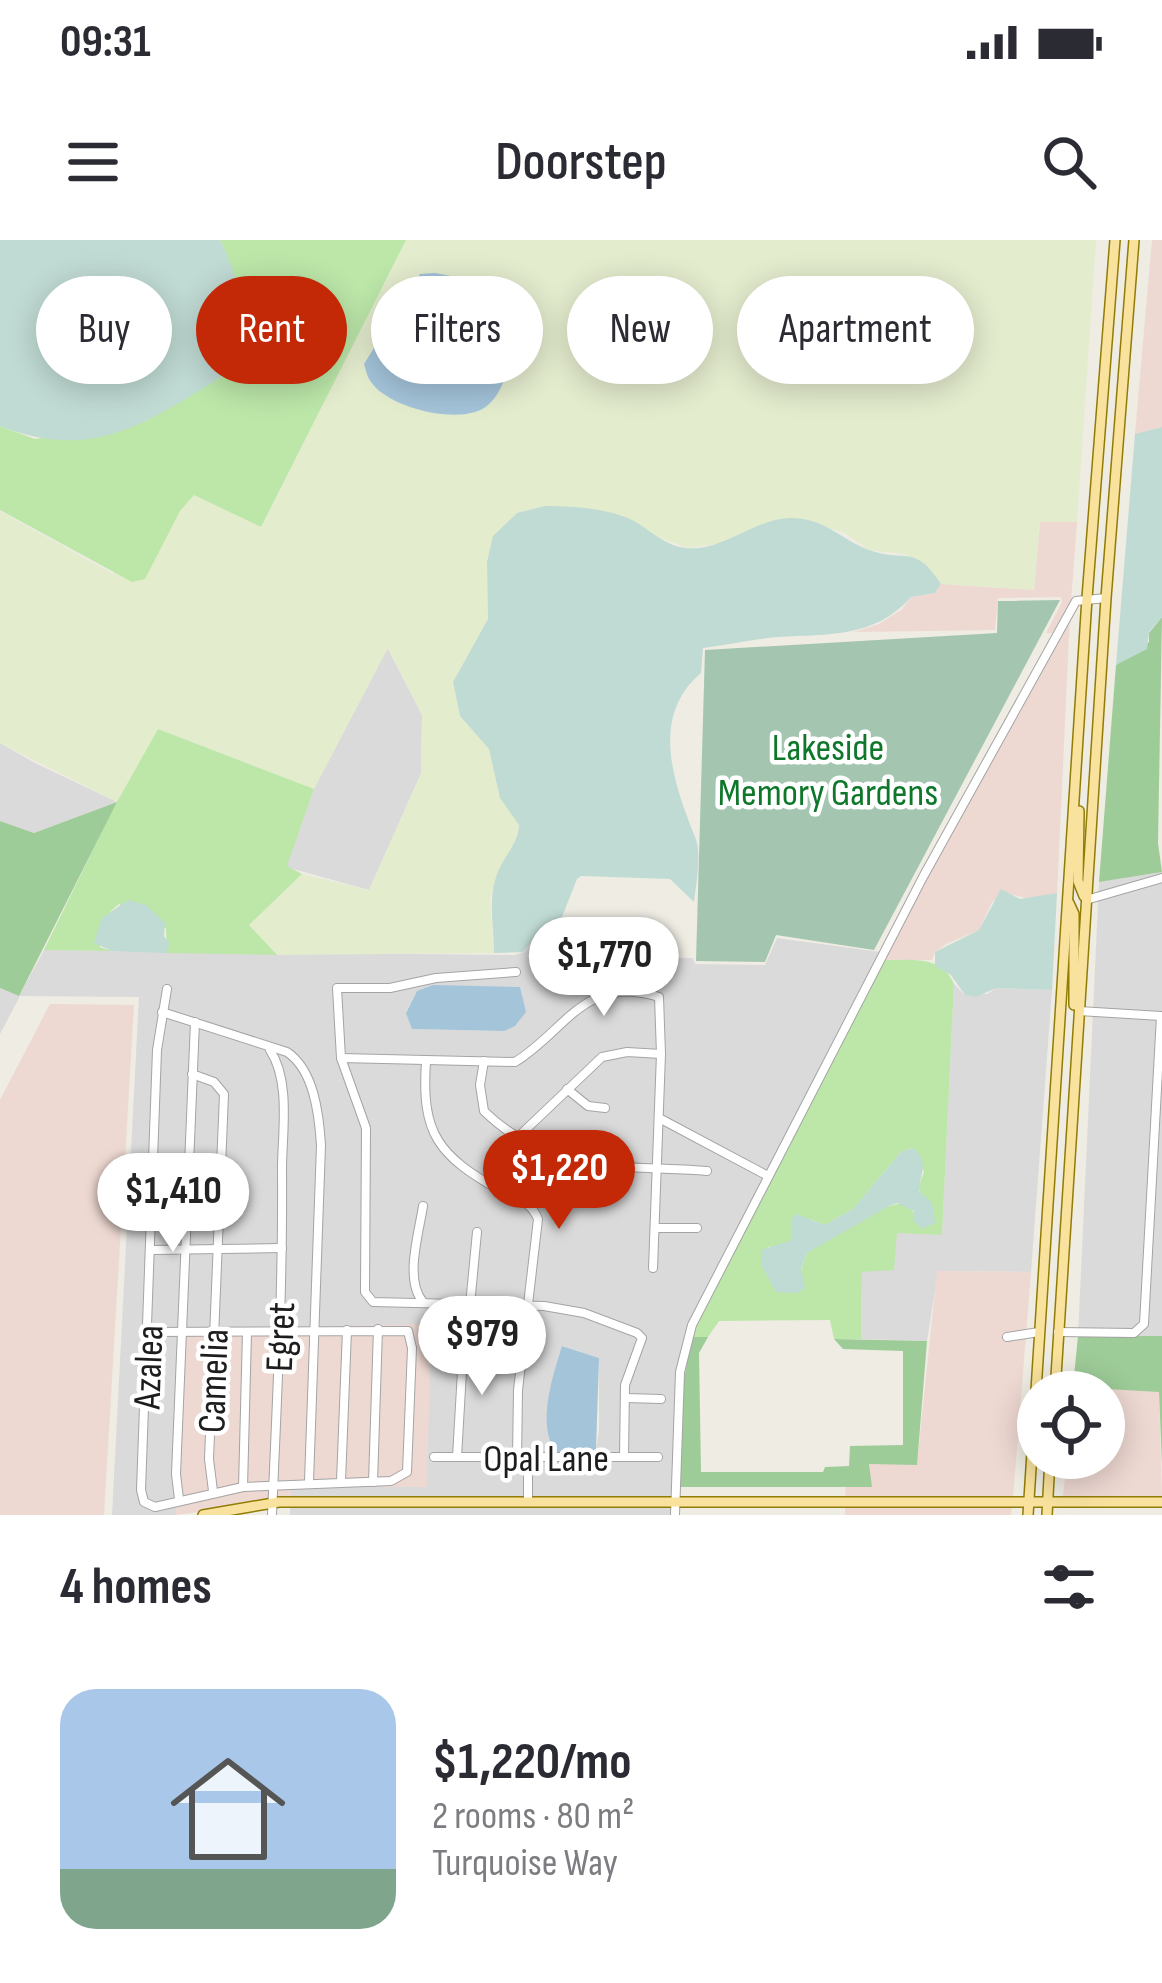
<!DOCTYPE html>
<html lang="en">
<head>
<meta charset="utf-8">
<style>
	body { margin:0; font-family:"Sofia Sans Condensed",sans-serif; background:#f7f7f7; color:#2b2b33; height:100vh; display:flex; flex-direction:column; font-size:45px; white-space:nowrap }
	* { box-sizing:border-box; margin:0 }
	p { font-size:39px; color:#7c7c81 }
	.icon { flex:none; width:66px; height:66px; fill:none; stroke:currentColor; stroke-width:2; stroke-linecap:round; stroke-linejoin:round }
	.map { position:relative; height:1275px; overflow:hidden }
	.details { display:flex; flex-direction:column; background:#fff; flex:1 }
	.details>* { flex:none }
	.guide { position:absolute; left:36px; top:36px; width:1092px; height:108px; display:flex; gap:24px }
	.tools { position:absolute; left:1017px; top:1131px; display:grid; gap:24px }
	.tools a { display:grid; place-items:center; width:108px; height:108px; border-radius:50%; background:#fff; box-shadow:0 6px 30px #0003; font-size:60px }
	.price { position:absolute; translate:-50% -102px; padding:0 27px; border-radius:42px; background:#fff; color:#222; font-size:39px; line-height:78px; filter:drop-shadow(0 3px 6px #0008) }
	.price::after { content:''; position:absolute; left:50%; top:72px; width:36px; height:27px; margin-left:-18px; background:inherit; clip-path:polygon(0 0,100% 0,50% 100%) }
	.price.current { background:#c32906; color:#fff }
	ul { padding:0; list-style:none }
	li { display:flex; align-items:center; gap:36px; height:300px; padding:0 60px }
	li+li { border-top:3px solid #e1e1e2 }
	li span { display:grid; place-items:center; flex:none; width:336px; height:240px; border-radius:36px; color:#555 }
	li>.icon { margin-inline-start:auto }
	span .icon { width:144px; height:144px; fill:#fffc; stroke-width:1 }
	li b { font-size:51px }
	h2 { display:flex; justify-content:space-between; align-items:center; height:144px; padding:0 60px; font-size:51px }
	.tag { padding:0 42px; border-radius:54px; background:#fff; box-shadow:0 6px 30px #0003; font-size:42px; line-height:108px }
	.tag.current { background:#c32906; color:#fff }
	.status { display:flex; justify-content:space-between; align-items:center; height:84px; padding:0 60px; background:#fff; direction:ltr }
	.status svg { height:33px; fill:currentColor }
	header { display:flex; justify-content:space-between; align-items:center; height:156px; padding:0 60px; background:#fff; font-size:54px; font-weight:600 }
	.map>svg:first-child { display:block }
	.residential { fill:#dbdada; fill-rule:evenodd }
	.commercial { fill:#eed8d2 }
	.farmland { fill:#e4ecce; fill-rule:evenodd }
	.grass { fill:#bce7a9; fill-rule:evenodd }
	.forest { fill:#9ecc98 }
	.wetland { fill:#c0dbd4 }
	.cemetery { fill:#a4c6b0 }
	.water { fill:#a4c4da }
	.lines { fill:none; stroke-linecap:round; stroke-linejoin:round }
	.minor-casing { stroke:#a4a4a4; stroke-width:10 }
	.major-casing { stroke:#917c05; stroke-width:12 }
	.minor { stroke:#fff; stroke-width:8 }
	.major { stroke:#f9e29d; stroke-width:9 }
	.labels { text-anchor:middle; stroke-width:9; stroke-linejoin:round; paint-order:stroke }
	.park-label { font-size:39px; fill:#0e772a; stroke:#fff }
	.street-label { font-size:39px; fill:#1d1d1d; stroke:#fff }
</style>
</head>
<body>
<div class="status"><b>09:31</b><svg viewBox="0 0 49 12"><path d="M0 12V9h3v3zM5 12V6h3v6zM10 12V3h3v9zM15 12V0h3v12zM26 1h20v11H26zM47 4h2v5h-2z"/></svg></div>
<header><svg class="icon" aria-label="menu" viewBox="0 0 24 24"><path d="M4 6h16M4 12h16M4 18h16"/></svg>Doorstep<svg class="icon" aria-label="search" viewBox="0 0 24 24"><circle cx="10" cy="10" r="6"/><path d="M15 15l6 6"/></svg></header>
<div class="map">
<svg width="1162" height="1275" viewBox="0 0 1162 1275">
	<rect width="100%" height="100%" fill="#eeece3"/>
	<!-- residential -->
	<g class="residential">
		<path d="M387,407L422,475L421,534L369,650L286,627L314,549Z"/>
		<path d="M0,503L35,523L117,562L34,593L0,581Z"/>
		<path d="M1162,632V1096H1078L1099,642Z"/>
		<path d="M546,687H558L565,696L568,716L693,718L695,724L765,725L777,698L880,712L689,1083L677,1132L673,1257L290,1259L291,1247L183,1091L176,1275H112L139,757L20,756L0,794V748L19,756L44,710L515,715L524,712ZM417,751L504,791L412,789L406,772ZM563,1106L599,1118V1190L596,1209L588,1215L556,1212L550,1204V1155Z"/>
		<path d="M954,744L965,755L987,754L996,748L1052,750L1031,1032L938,1031L927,1101L861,1099L862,1032L896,993L942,994Z"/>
		<path d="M673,1264L672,1275H290V1266Z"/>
	</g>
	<!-- commercial -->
	<g class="commercial">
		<path d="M1152,0H1162V187L1135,194Z"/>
		<path d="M1040,282H1077L1071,362L1052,393H1046L1062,362L1061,357L998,358L995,390L854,392L879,384L901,370L911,357L935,353L941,344L1034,350Z"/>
		<path d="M1070,375L1057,653L1031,659L1005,653L992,662L979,690L946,704L935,712L932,720H883Z"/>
		<path d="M50,764L134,765L104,1275H0V860Z"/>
		<path d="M937,1031L1031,1032L1013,1257L845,1258L846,1247H871L869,1224H917Z"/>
		<path d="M431,1084L427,1247H291L290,1259L176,1275L183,1090Z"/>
		<path d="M1073,1147L1159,1151L1162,1258L1063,1257L1067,1218H1104V1152H1073Z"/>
		<path d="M845,1265H1012L1011,1275H845Z"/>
	</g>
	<!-- farmland -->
	<path class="farmland" d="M406,0H1096L1077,282H1040L1034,350L941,344L905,314L869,310L843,292L790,278L724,303L688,308L652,295L624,276L569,266L518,273L487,331L488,379L453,442L460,476L489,509L497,532L496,543L519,585L510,618L499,628L490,660L494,713L277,715L249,685L302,634L369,650L421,533L422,475L388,408L314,549L158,489L117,562L0,503V271L113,334L194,254L261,287ZM420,34L386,153L372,145L364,124Z"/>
	<!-- grass -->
	<g class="grass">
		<path d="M220,0H406L261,287L194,255L180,271L145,339L132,342L0,270V186L35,199L146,181L237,128C239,83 241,41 220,0Z"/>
		<path d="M158,489L314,549L287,626L302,634L249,685L277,715L167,713L166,688L119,664C102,678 98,686 100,707L112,711L44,710L113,569Z"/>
		<path d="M883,720C911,720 942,715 954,744L942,995L897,993L894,1030L862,1032L861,1099H834L830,1080L719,1081L708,1097H691ZM913,908L924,932L918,948L923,957L918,986C916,976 914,967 902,964C885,961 825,1002 807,1013L801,1030L767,1007L783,1006L792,1000V989L810,979L825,985L853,969L901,912Z"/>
	</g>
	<!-- forest -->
	<g class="forest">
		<path d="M1162,377L1158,603L1162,632L1099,642L1116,425L1149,402V393Z"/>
		<path d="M117,562L19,756L0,748V581L34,593Z"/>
		<path d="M1078,1096H1162V1225L1159,1152L1073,1147Z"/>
		<path d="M691,1097H708L699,1113L701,1232H823L825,1227L849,1226L850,1206L903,1205V1111L843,1109L834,1099L927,1101L917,1225L869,1224L872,1247H680L681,1159Z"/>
	</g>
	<!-- wetland -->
	<g class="wetland">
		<path d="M0,0H220C231,21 247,69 247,90C247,102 240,117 237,128C152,177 101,225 0,186Z"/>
		<path d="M1162,187V377L1149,392L1147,409L1116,425L1135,194Z"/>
		<path d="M545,266C571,266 603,268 628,278C648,287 662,305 685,308C724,312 755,277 793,278C826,279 842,300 869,310C904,323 915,303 941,344L935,353L911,357C875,398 829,394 778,397C753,399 729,405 703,408L701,433C649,477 674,544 695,597C702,612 696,645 694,662L670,639L581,636L577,639L558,687H546L523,712L494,713C494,687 488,662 496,637C502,617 517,608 519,585L500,558L489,509L460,476L453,442L488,379L487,322L493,296L517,273Z"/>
		<path d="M1001,649L1020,659L1057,653L1052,750L996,748L976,757L965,755L951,735L935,726V712L979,690Z"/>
		<path d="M128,660L146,665L165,683L164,696L169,703L167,713L112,711L94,703L102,678Z"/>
		<path d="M913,908C930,922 920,933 919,951L932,963L935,983L922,989L913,980L914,971L897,963L889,966L807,1013L801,1029L805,1048L798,1053L776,1052L761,1025V1010L792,1000V978L796,974L825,985L853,969L901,912Z"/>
	</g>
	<!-- cemetery -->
	<path class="cemetery" d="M1060,360L874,710L776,695L765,722L696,721L705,410L997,393L998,361Z"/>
	<!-- water -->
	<g class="water">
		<path d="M435,33L451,36L495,59C508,90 517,138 489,164C465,188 388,168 371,142C367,137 366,130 364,124L420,34Z"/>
		<path d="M433,745L520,747L526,772L515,786L504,791L412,789L406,773L417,751Z"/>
		<path d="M562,1106L599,1118L596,1209L588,1215L556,1212C536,1184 553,1136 562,1106Z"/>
	</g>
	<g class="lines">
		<defs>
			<g id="minor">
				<path d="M1086,660L1162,638"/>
				<path d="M516,732L436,738L390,748H337L341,818L366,888L365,1052L373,1062L544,1066L584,1073L637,1093L642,1098L625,1145L624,1217"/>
				<path d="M1079,771L1161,776"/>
				<path d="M162,772L287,812C314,830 319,874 321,905L309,1241"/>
				<path d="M270,810C291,842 282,893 282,929C283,1045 277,1160 272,1275"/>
				<path d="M341,818L515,822C566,791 584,734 659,757L661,814L653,1028"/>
				<path d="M484,821L480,845L484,871C549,935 624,925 707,931"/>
				<path d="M426,822C421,895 439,916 501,951C517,960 531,961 538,979L518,1150L517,1218"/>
				<path d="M192,834L214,842L224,854L209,1219L213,1251"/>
				<path d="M567,849L588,866L605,868"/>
				<path d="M659,878L768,936"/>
				<path d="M519,896L602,817L627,812L661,814"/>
				<path d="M423,966C419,993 404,1040 423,1062"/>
				<path d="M656,988H697"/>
				<path d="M152,1010L282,1008"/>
				<path d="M470,1065L477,992"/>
				<path d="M149,1092L408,1091L412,1108L407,1232L391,1241L243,1247L155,1267L144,1262L141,1250L157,810L167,749"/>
				<path d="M1058,1092L1134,1093L1144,1084L1161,776"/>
				<path d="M1007,1097L1039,1092"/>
				<path d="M626,1158L661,1159"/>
				<path d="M434,1217H658"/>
				<path d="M457,1217L464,1097"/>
				<path d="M341,1241L347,1090"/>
				<path d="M373,1242L378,1089"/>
				<path d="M243,1247L247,1092"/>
				<path d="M179,1259L176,1234L195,782"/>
				<path d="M528,1261V1218"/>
				<path d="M675,1275L680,1132L692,1085L923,637L1076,361L1106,358"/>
			</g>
			<g id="major">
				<path d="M1079,571L1078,641L1084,656"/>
				<path d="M1069,663L1074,674V765"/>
				<path d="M1055,1152L1106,358L1134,0"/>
				<path d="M203,1275L279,1262H1162"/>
				<path d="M1028,1275L1087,358L1115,0"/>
				<path d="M1047,1275L1050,1218"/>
			</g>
		</defs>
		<!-- minor casing -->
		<use href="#minor" class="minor-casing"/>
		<!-- major casing -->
		<use href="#major" class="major-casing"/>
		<!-- minor -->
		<use href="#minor" class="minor"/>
		<!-- major -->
		<use href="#major" class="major"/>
	</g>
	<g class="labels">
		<!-- park labels -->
		<g class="park-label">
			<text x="828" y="520">Lakeside<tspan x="828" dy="45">Memory Gardens</tspan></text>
		</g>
		<!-- street labels -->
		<g class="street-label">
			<text transform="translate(279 1097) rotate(-88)" y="14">Egret</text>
			<text transform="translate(147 1127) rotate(-88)" y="14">Azalea</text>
			<text transform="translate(212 1141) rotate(-88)" y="14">Camelia</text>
			<text x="546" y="1231">Opal Lane</text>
		</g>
	</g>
</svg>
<div class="tools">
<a><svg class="icon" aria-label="locate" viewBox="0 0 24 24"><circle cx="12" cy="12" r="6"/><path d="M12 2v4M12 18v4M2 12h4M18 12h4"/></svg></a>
</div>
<b class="price" style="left:604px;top:779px">$1,770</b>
<b class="price current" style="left:559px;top:992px">$1,220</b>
<b class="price" style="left:173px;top:1015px">$1,410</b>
<b class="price" style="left:482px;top:1158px">$979</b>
<div class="guide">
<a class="tag">Buy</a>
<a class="tag current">Rent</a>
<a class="tag">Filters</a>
<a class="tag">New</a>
<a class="tag">Apartment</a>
</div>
</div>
<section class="details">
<h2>4 homes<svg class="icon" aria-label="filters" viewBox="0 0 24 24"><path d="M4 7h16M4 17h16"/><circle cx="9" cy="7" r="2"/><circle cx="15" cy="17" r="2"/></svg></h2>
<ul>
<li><span style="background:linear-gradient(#a9c7e8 75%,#7fa58c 0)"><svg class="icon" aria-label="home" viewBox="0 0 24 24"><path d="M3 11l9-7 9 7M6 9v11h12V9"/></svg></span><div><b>$1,220/mo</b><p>2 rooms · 80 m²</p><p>Turquoise Way</p></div></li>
</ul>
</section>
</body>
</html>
